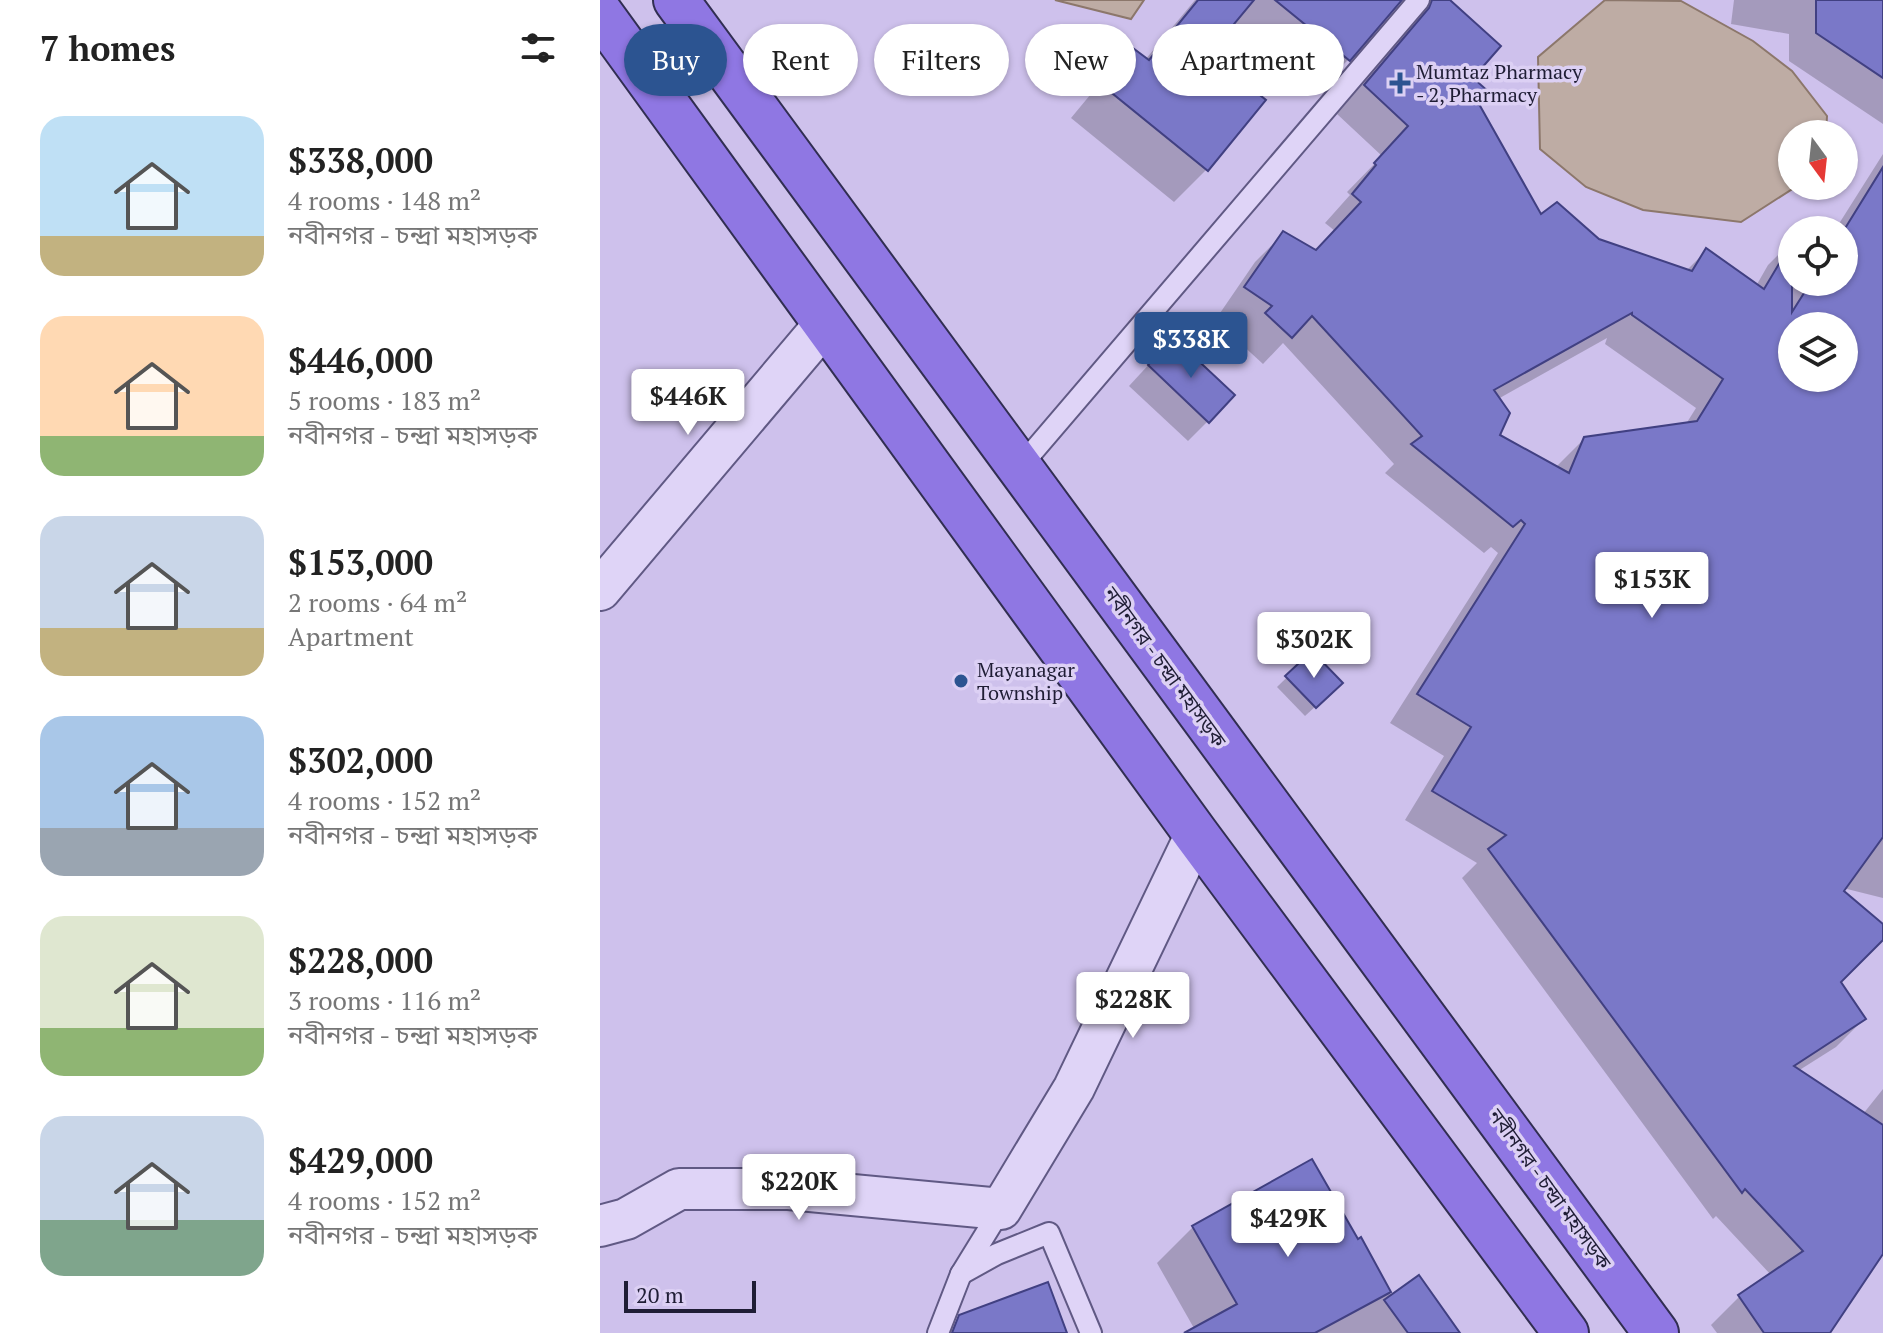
<!DOCTYPE html>
<html lang="en">
<head>
<meta charset="utf-8">
<style>
	body { margin:0; font-family:"PT Serif","Noto Sans Bengali",serif; background:#f6f6f6; color:#222; height:100vh; display:flex; flex-direction:column; font-size:30px; white-space:nowrap }
	* { box-sizing:border-box; margin:0 }
	p { font-size:26px; color:#767676 }
	.icon { flex:none; width:44px; height:44px; fill:none; stroke:currentColor; stroke-width:2; stroke-linecap:round; stroke-linejoin:round }
	.map { position:relative; flex:1; overflow:hidden }
	.panel { display:flex; flex-direction:column; background:#fff; width:600px }
	.panel>* { flex:none }
	.top-card { position:absolute; left:24px; top:24px; width:760px; height:72px; display:flex; gap:16px }
	.needle { width:52px; rotate:165deg }
	.tools { position:absolute; left:1178px; top:120px; display:grid; gap:16px }
	.tools a { display:grid; place-items:center; width:80px; height:80px; border-radius:50%; background:#fff; box-shadow:0 2px 6px #0004; font-size:40px }
	.scale { position:absolute; left:24px; bottom:20px; width:132px; box-sizing:border-box; padding-left:8px; border:4px solid #1f1d35; border-top:0; font-size:22px; line-height:28px; white-space:nowrap; color:#1f1d35; -webkit-text-stroke:6px #dcd0f4; paint-order:stroke }
	.price { position:absolute; translate:-50% -68px; padding:0 18px; border-radius:8px; background:#fff; color:#222; font-size:26px; line-height:52px; filter:drop-shadow(0 2px 4px #0008) }
	.price::after { content:''; position:absolute; left:50%; top:48px; width:24px; height:18px; margin-left:-12px; background:inherit; clip-path:polygon(0 0,100% 0,50% 100%) }
	.price.active { background:#2c5491; color:#fff }
	ul { padding:0; list-style:none }
	li { display:flex; align-items:center; gap:24px; height:200px; padding:0 40px }
	li span { display:grid; place-items:center; flex:none; width:224px; height:160px; border-radius:24px; color:#555 }
	li>.icon { margin-inline-start:auto }
	span .icon { width:96px; height:96px; fill:#fffc; stroke-width:1 }
	li b { font-size:34px }
	h2 { display:flex; justify-content:space-between; align-items:center; height:96px; padding:0 40px; font-size:34px }
	.tag { padding:0 28px; border-radius:36px; background:#fff; box-shadow:0 2px 6px #0004; font-size:28px; line-height:72px }
	.tag.active { background:#2c5491; color:#fff }
	main { display:flex; flex:1; min-height:0 }
	.map>svg:first-child { display:block }
	.water { fill:#beaca4; stroke:#8c776b; stroke-width:2 }
	.shadow { fill:#0003; fill-rule:evenodd }
	.building { fill:#7a78c8; stroke:#414082; stroke-width:2; fill-rule:evenodd }
	.lines { fill:none; stroke-linecap:round; stroke-linejoin:round }
	.service-casing { stroke:#605984; stroke-width:24 }
	.minor-casing { stroke:#605984; stroke-width:44 }
	.trunk-casing { stroke:#312e52; stroke-width:48 }
	.service { stroke:#dfd4f7; stroke-width:20 }
	.minor { stroke:#dfd4f7; stroke-width:40 }
	.trunk { stroke:#8f77e3; stroke-width:44 }
	.poi-dot { fill:#2c5491; stroke:#dcd0f4; stroke-width:3 }
	.labels { text-anchor:middle; stroke-width:7; stroke-linejoin:round; paint-order:stroke }
	.poi-label { font-size:20px; fill:#1f1d35; stroke:#dcd0f4; text-anchor:start }
	.street-label { font-size:20px; fill:#1f1d35; stroke:#dcd0f4 }
</style>
</head>
<body>
<main>
<section class="panel">
<h2>7 homes<svg class="icon" aria-label="filters" viewBox="0 0 24 24"><path d="M4 7h16M4 17h16"/><circle cx="9" cy="7" r="2"/><circle cx="15" cy="17" r="2"/></svg></h2>
<ul>
<li><span style="background:linear-gradient(#bfe0f5 75%,#c2b280 0)"><svg class="icon" aria-label="home" viewBox="0 0 24 24"><path d="M3 11l9-7 9 7M6 9v11h12V9"/></svg></span><div><b>$338,000</b><p>4 rooms · 148 m²</p><p>নবীনগর - চন্দ্রা মহাসড়ক</p></div></li>
<li><span style="background:linear-gradient(#ffd9b3 75%,#8fb573 0)"><svg class="icon" aria-label="home" viewBox="0 0 24 24"><path d="M3 11l9-7 9 7M6 9v11h12V9"/></svg></span><div><b>$446,000</b><p>5 rooms · 183 m²</p><p>নবীনগর - চন্দ্রা মহাসড়ক</p></div></li>
<li><span style="background:linear-gradient(#c9d6e8 70%,#c2b280 0)"><svg class="icon" aria-label="home" viewBox="0 0 24 24"><path d="M3 11l9-7 9 7M6 9v11h12V9"/></svg></span><div><b>$153,000</b><p>2 rooms · 64 m²</p><p>Apartment</p></div></li>
<li><span style="background:linear-gradient(#a9c7e8 70%,#9aa5b1 0)"><svg class="icon" aria-label="home" viewBox="0 0 24 24"><path d="M3 11l9-7 9 7M6 9v11h12V9"/></svg></span><div><b>$302,000</b><p>4 rooms · 152 m²</p><p>নবীনগর - চন্দ্রা মহাসড়ক</p></div></li>
<li><span style="background:linear-gradient(#dfe7d0 70%,#8fb573 0)"><svg class="icon" aria-label="home" viewBox="0 0 24 24"><path d="M3 11l9-7 9 7M6 9v11h12V9"/></svg></span><div><b>$228,000</b><p>3 rooms · 116 m²</p><p>নবীনগর - চন্দ্রা মহাসড়ক</p></div></li>
<li><span style="background:linear-gradient(#c9d6e8 65%,#7fa58c 0)"><svg class="icon" aria-label="home" viewBox="0 0 24 24"><path d="M3 11l9-7 9 7M6 9v11h12V9"/></svg></span><div><b>$429,000</b><p>4 rooms · 152 m²</p><p>নবীনগর - চন্দ্রা মহাসড়ক</p></div></li>
</ul>
</section>
<div class="map">
<svg width="1283" height="1333" viewBox="0 0 1283 1333">
	<rect width="100%" height="100%" fill="#cec1ec"/>
	<!-- water -->
	<g class="water">
		<path d="M455,0H544L531,19Z"/>
		<path d="M1005,0L1081,1L1153,41L1192,71L1227,116L1226,134H1192V186H1197L1141,222L1043,210L986,187L940,149L938,57Z"/>
	</g>
	<!-- shadow -->
	<g class="shadow">
		<path d="M595,0H799L748,60L715,92L632,24L606,55L663,100L606,170L574,202L471,118L500,83L533,50L545,60Z"/>
		<path d="M832,0H847L877,104L940,218L998,241L1086,271L1107,250L1156,286L1168,265L1192,241V282H1244V230H1235L1283,154V898L1235,886L1283,927V937L1239,981L1264,1019L1236,1047L1198,1071L1263,1114L1283,1089V1251L1227,1333H1117L1111,1325L1139,1297L1171,1275L1116,1216L1113,1219L862,878L877,863L805,820L844,756L790,723L898,553L891,547L884,553L785,473L794,464L683,343L663,364L639,342L646,335L618,316L655,262L683,234L715,252L735,231L725,223L750,195L747,192L782,156L737,114L801,39L804,28ZM1192,326H1244V378H1192ZM1007,338L1005,344L1096,408L1086,424L984,439L956,467L897,436L898,399Z"/>
		<path d="M1134,0H1283V124L1189,61V34L1131,24Z"/>
		<path d="M553,360L608,421L588,441L529,386Z"/>
		<path d="M712,653L730,693L705,716L677,687Z"/>
		<path d="M593,1227L757,1241L760,1239L792,1297L858,1333H588L595,1330L557,1263Z"/>
		<path d="M360,1317L465,1333H344Z"/>
	</g>
	<!-- building -->
	<g class="building">
		<path d="M598,0H654L609,54L666,100L608,171L502,85L533,48L549,60Z"/>
		<path d="M675,0H802L750,61Z"/>
		<path d="M832,0H850L901,46L873,78L889,92L879,104L941,214L957,202L999,239L1092,271L1106,248L1164,289L1192,242V312L1211,282H1244V230L1283,167V837L1244,891L1283,924V940L1241,982L1266,1019L1194,1066L1283,1125V1254L1230,1333H1164L1138,1295L1203,1251L1145,1189L1142,1193L888,849L906,835L832,791L871,727L817,694L925,524L921,520L913,527L811,444L822,436L712,316L692,338L665,313L672,306L644,287L683,231L716,250L761,202L752,194L776,165L774,163L808,126L764,85L829,8ZM1032,313V315L1123,379L1097,421L984,437L969,473L900,435L910,413L894,390ZM1192,326H1244V378H1192Z"/>
		<path d="M1216,0H1283V78L1216,33Z"/>
		<path d="M573,337L635,395L609,423L548,365Z"/>
		<path d="M712,651L743,683L716,708L685,676Z"/>
		<path d="M712,1159L758,1239L761,1237L791,1292L715,1333H584L637,1304L592,1226Z"/>
		<path d="M819,1275L860,1333H808L784,1300Z"/>
		<path d="M448,1282L467,1333H352L359,1315Z"/>
	</g>
	<g class="lines">
		<defs>
			<g id="service">
				<path d="M419,468L819,0"/>
				<path d="M401,1209L361,1274L397,1254L449,1233L491,1333"/>
				<path d="M338,1333L361,1274"/>
			</g>
			<g id="minor">
				<path d="M0,590L224,325"/>
				<path d="M0,1226L26,1219L79,1189H189L401,1209L474,1088L596,834"/>
			</g>
			<g id="trunk">
				<path d="M76,0L1056,1333"/>
				<path d="M0,13L596,834L966,1333"/>
			</g>
		</defs>
		<!-- service casing -->
		<use href="#service" class="service-casing"/>
		<!-- minor casing -->
		<use href="#minor" class="minor-casing"/>
		<!-- trunk casing -->
		<use href="#trunk" class="trunk-casing"/>
		<!-- service -->
		<use href="#service" class="service"/>
		<!-- minor -->
		<use href="#minor" class="minor"/>
		<!-- trunk -->
		<use href="#trunk" class="trunk"/>
	</g>
	<!-- markers -->
	<g class="poi-dot">
		<path d="M796 71h8v8h8v8h-8v8h-8v-8h-8v-8h8z"/>
		<circle cx="361" cy="681" r="8"/>
	</g>
	<g class="labels">
		<!-- poi labels -->
		<g class="poi-label">
			<text x="816" y="79">Mumtaz Pharmacy<tspan x="816" dy="23">- 2, Pharmacy</tspan></text>
			<text x="377" y="677">Mayanagar<tspan x="377" dy="23">Township</tspan></text>
		</g>
		<!-- street labels -->
		<g class="street-label">
			<text transform="translate(565 667) rotate(54)" y="7">নবীনগর - চন্দ্রা মহাসড়ক</text>
			<text transform="translate(950 1189) rotate(54)" y="7">নবীনগর - চন্দ্রা মহাসড়ক</text>
		</g>
	</g>
</svg>
<div class="tools">
<a><svg class="needle" viewBox="-14 -14 28 28"><path d="M0-13l5 13h-10z" fill="#e53935"/><path d="M0 13l5-13h-10z" fill="#767676"/></svg></a>
<a><svg class="icon" aria-label="locate" viewBox="0 0 24 24"><circle cx="12" cy="12" r="6"/><path d="M12 2v4M12 18v4M2 12h4M18 12h4"/></svg></a>
<a><svg class="icon" aria-label="layers" viewBox="0 0 24 24"><path d="M12 4l9 5-9 5-9-5zM3 14l9 5 9-5"/></svg></a>
</div>
<div class="scale">20 m</div>
<b class="price active" style="left:591px;top:380px">$338K</b>
<b class="price" style="left:88px;top:437px">$446K</b>
<b class="price" style="left:1052px;top:620px">$153K</b>
<b class="price" style="left:714px;top:680px">$302K</b>
<b class="price" style="left:533px;top:1040px">$228K</b>
<b class="price" style="left:199px;top:1222px">$220K</b>
<b class="price" style="left:688px;top:1259px">$429K</b>
<div class="top-card">
<a class="tag active">Buy</a>
<a class="tag">Rent</a>
<a class="tag">Filters</a>
<a class="tag">New</a>
<a class="tag">Apartment</a>
</div>
</div>
</main>
</body>
</html>
